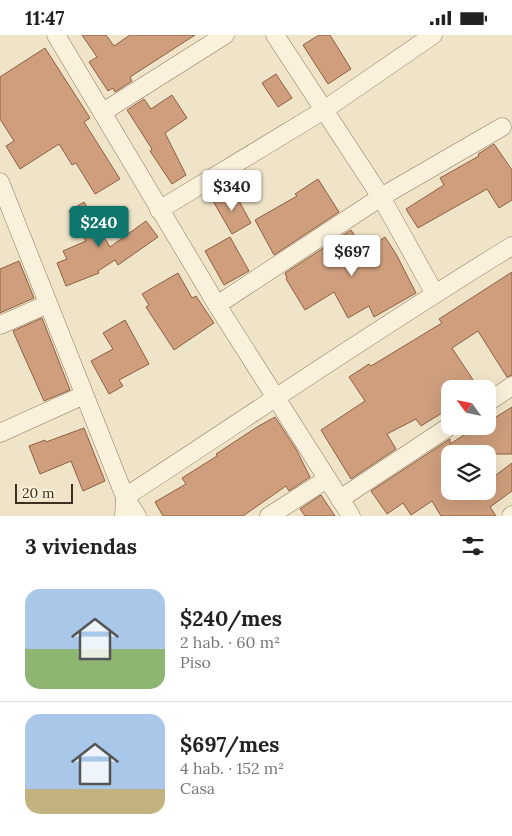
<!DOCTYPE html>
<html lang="es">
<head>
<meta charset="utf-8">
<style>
	body { margin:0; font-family:Lora,serif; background:#f6f6f6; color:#222; height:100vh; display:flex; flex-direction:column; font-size:19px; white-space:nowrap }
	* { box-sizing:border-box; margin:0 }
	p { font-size:16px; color:#767676 }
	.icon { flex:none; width:28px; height:28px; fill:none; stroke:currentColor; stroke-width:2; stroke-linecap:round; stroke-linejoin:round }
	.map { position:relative; height:481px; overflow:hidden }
	.drawer { display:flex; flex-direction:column; background:#fff; flex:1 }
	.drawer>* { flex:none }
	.needle { width:32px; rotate:303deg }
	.buttons { position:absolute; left:441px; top:345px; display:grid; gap:10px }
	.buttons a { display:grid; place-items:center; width:55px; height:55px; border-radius:10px; background:#fff; box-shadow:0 5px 20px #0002; font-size:25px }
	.scale { position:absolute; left:15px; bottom:12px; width:58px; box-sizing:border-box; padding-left:5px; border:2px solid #3d2e20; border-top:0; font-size:14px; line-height:18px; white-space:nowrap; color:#3d2e20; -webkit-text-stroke:4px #f7eed8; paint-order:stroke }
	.price { position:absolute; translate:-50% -42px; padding:0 11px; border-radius:5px; background:#fff; color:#222; font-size:16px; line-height:32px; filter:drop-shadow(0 1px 2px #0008) }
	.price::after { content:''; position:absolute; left:50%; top:30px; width:15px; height:11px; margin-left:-8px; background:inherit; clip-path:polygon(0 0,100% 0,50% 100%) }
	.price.active { background:#0f766e; color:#fff }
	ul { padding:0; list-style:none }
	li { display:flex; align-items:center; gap:15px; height:125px; padding:0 25px }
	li+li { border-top:1px solid #e0e0e0 }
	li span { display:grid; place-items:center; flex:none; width:140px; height:100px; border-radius:15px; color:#555 }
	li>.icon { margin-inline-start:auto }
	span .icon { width:60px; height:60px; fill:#fffc; stroke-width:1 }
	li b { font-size:21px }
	h2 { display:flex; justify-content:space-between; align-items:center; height:60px; padding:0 25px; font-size:21px }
	.status { display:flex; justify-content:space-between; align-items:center; height:35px; padding:0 25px; background:#fff; direction:ltr }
	.status svg { height:14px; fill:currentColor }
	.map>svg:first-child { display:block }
	.building { fill:#cf9f7d; stroke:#8d5f41 }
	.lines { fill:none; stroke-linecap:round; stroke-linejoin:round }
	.street-casing { stroke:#8d765c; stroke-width:19 }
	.street { stroke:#faf1dc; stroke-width:18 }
</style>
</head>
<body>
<div class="status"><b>11:47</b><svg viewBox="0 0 49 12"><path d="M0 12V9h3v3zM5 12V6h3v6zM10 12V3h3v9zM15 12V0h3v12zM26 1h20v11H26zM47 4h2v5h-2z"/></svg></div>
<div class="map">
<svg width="512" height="481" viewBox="0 0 512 481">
	<rect width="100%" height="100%" fill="#f0e4c8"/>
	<!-- building -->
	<g class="building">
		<path d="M82,0H106L114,11L130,0H195L130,42L132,46L115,57L113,53L108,56L89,27L97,22Z"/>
		<path d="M319,0H330L351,34L328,49L303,10Z"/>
		<path d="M45,13L90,83L84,87L120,144L95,159L76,128L72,130L59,109L20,134L6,111L14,106L0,84V42Z"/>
		<path d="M276,39L292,63L278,72L262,48Z"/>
		<path d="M172,60L187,83L165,98L186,140L172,149L150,116L152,114L127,75L144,64L151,74Z"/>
		<path d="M494,109L512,135V165L499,173L487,154L418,193L406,174L444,150L440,143L479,121L478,119Z"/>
		<path d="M318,144L339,177L274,220L255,185L297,161L295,159Z"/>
		<path d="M233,155L251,188L232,199L213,166Z"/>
		<path d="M84,167L110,212L146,186L158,202L118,230L115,225L98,236L99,238L66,251L57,228L67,224L63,216L86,206L69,176Z"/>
		<path d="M351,195L365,216L385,202L396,219L416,258L374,282L369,271L348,283L334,257L305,275L286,244L287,243L285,238Z"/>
		<path d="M230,202L249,236L224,250L205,216Z"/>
		<path d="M19,226L34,263L0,278V234Z"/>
		<path d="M512,237V340L507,342L478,296L452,313L479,354H450V373L421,391L416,384L387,399L396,414L351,444L321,395L365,366L349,342L369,329L371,331L442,288L439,284Z"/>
		<path d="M178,238L192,263L196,261L214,288L174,315L146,272L149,270L142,259Z"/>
		<path d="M42,283L70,355L44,366L13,296Z"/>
		<path d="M125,285L149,329L119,345L123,351L109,359L91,326L113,314L103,298Z"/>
		<path d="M512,372V419H450V456H488V446L512,428V456L490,472L496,481H441L432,466L411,480L403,468L387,479L371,456L450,404V409L472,395L481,391H488V387Z"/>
		<path d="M275,382L296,414L310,442L289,456L286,451L243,481H163L155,467L186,449L182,443L217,421L216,419L257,392Z"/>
		<path d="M84,393L105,446L83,456L71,426L40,439L29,411L45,405L46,407Z"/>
		<path d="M321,460L335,481H305L300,474Z"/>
	</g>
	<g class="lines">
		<defs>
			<g id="street">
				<path d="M56,0L217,270L351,481"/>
				<path d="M275,0L381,162L435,259"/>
				<path d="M103,77L225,0"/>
				<path d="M0,147L125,462L137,481"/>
				<path d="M159,175L324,75L433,0"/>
				<path d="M217,270L381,162L502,92"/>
				<path d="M0,290L48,269"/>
				<path d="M488,367L512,351"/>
				<path d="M0,398L84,360"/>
				<path d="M340,464L450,391"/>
				<path d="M124,481L125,462C254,378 381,291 512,211"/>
				<path d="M269,481L327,444"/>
				<path d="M511,481L512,480"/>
			</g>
		</defs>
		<!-- street casing -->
		<use href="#street" class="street-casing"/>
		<!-- street -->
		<use href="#street" class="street"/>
	</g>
</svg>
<div class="buttons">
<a><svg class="needle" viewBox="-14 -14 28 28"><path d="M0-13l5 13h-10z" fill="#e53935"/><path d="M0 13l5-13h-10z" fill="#767676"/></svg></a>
<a><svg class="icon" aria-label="layers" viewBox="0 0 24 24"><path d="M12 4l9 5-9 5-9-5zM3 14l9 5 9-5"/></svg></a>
</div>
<div class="scale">20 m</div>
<b class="price" style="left:232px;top:177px">$340</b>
<b class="price active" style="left:99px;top:213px">$240</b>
<b class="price" style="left:352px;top:242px">$697</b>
</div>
<section class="drawer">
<h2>3 viviendas<svg class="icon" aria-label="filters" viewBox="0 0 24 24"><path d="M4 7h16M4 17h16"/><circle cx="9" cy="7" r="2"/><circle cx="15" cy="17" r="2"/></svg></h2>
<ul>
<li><span style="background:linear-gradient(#a9c7e8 60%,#8fb573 0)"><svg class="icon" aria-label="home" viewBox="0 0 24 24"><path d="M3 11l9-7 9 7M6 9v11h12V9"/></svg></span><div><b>$240/mes</b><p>2 hab. · 60 m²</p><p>Piso</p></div></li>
<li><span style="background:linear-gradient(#a9c7e8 75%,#c2b280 0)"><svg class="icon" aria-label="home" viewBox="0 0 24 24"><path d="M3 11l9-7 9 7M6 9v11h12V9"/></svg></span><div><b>$697/mes</b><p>4 hab. · 152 m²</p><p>Casa</p></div></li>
</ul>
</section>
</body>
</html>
